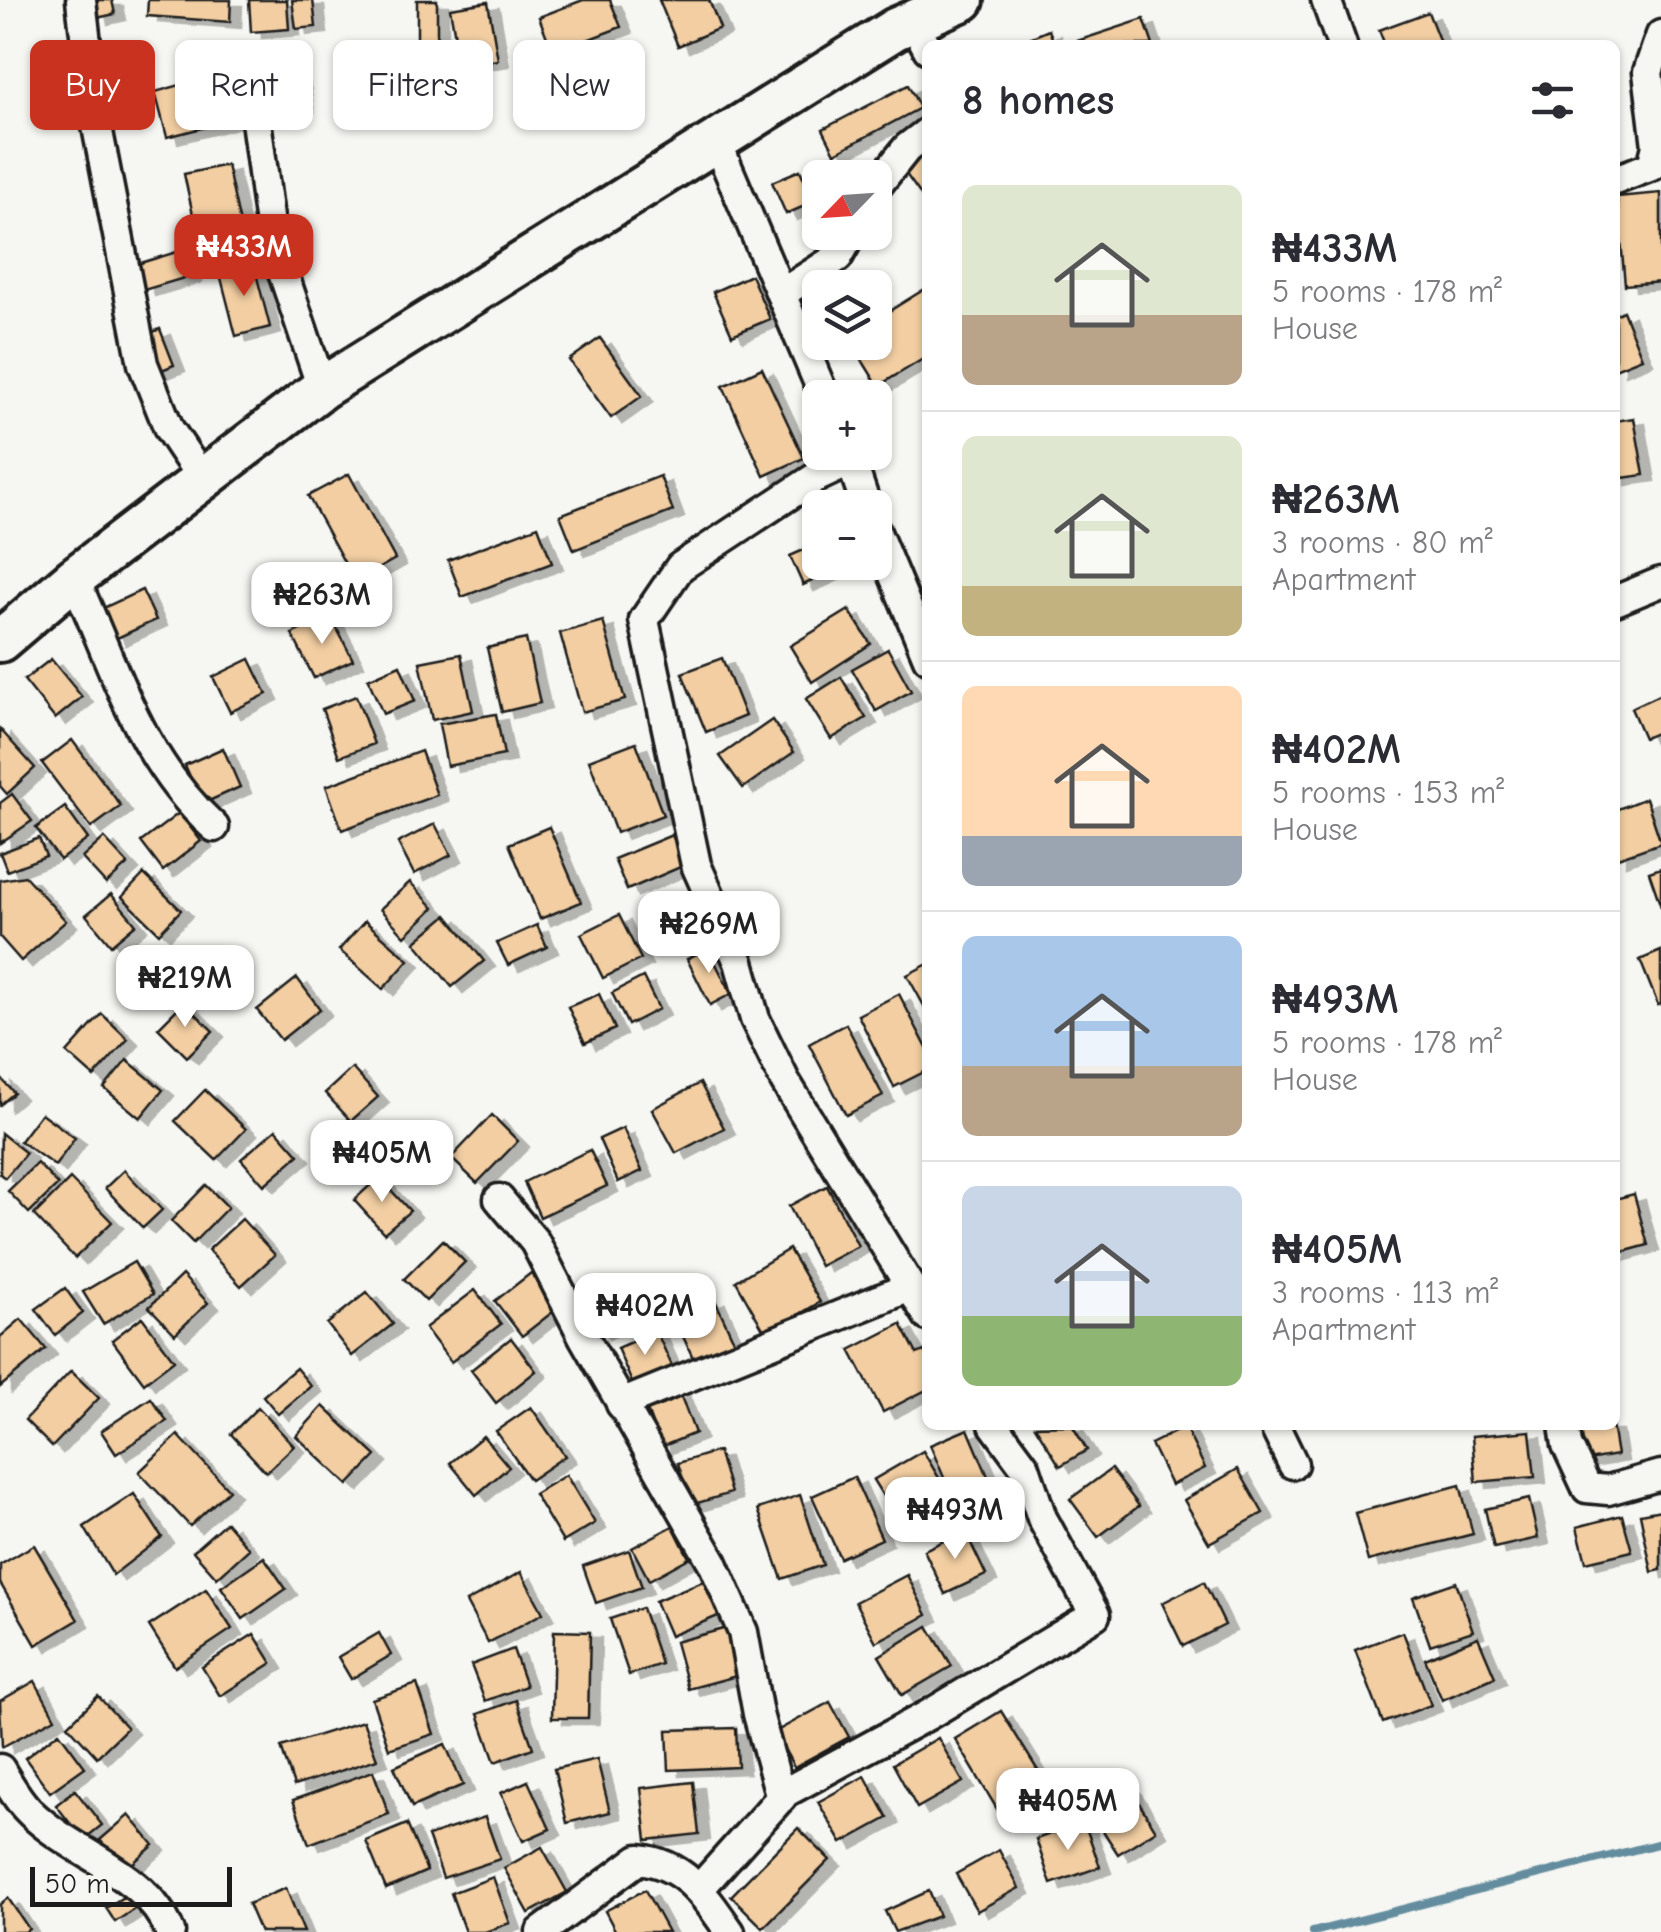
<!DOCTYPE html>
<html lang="en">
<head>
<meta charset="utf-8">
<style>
	body { margin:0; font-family:"Comic Neue",sans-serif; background:#f7f7f7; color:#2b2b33; height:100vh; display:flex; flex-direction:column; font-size:38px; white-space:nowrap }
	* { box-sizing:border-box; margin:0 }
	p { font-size:32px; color:#7c7c81 }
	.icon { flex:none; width:55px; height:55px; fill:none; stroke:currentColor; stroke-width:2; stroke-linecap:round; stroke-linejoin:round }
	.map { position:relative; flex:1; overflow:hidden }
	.side { position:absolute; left:922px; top:40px; width:698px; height:1390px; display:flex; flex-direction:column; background:#fff; border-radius:15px; box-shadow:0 2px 8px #0004 }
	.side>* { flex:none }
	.banner { position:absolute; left:30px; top:40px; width:742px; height:90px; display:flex; gap:20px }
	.needle { width:65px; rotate:245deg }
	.controls { position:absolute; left:802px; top:160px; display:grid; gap:20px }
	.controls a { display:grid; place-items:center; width:90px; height:90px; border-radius:15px; background:#fff; box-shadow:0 2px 8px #0004; font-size:50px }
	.scale { position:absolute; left:30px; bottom:25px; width:202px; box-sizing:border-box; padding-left:10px; border:5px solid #1c1c1c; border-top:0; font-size:28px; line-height:35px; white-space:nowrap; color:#1c1c1c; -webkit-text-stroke:8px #f6f6f2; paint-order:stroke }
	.price { position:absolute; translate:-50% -85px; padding:0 22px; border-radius:20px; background:#fff; color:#222; font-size:32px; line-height:65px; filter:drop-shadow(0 2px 5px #0008) }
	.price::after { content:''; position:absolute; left:50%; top:60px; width:30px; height:22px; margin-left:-15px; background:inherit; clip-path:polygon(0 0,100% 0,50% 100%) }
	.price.current { background:#c8321e; color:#fff }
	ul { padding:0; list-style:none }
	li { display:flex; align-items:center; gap:30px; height:250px; padding:0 40px }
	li+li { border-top:2px solid #e1e1e2 }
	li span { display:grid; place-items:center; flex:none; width:280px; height:200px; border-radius:15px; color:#555 }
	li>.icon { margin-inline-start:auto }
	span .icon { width:120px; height:120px; fill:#fffc; stroke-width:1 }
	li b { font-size:42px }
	h2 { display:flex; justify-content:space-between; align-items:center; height:120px; padding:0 40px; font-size:42px }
	.pill { padding:0 35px; border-radius:15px; background:#fff; box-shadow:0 2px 8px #0004; font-size:35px; line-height:90px }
	.pill.current { background:#c8321e; color:#fff }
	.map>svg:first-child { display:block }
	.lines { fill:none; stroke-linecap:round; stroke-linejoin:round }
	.stream { stroke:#638d9e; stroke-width:8 }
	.building { fill:#f2cea2; stroke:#1c1c1c; stroke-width:2.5; filter:url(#shadow) }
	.minor-casing { stroke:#1c1c1c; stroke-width:35 }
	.secondary-casing { stroke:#1c1c1c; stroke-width:48 }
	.minor { stroke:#f6f6f2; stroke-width:28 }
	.secondary { stroke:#f6f6f2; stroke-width:40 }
</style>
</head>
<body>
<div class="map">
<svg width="1661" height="1932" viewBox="0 0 1661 1932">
	<defs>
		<filter id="shadow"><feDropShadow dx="11" dy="6" stdDeviation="0" flood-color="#0004"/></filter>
	</defs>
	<rect width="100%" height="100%" fill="#f6f6f2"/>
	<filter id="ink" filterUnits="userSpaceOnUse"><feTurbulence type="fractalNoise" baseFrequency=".01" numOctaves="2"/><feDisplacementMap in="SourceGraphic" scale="20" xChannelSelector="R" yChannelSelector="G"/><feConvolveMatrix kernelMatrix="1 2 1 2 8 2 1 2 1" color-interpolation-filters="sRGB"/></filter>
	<g filter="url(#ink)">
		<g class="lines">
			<!-- stream -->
			<path class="stream" d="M1313,1932L1661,1843"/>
		</g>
		<!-- building -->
		<g class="building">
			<path d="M93,0H112L115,14L97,18Z"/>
			<path d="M148,0H231L230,22L147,16Z"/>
			<path d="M249,0H287L289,29L251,32Z"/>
			<path d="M292,0H313L316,27L296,29Z"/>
			<rect x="417" y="0" width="20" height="54"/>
			<path d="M583,0H610L621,27L553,53L539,17Z"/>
			<path d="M659,0H709L720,28L678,46Z"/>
			<path d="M488,2L498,60L460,66L450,8Z"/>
			<path d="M1428,12L1441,45H1385L1379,30Z"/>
			<path d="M1144,19L1153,45H1065Z"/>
			<path d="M1049,30L1055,45H1029L1027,39Z"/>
			<path d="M296,62L303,106L262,112L255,68Z"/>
			<path d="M216,75L229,121L167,137L155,92Z"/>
			<path d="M908,85L920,108L835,153L823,129Z"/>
			<path d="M928,149V205L901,167Z"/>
			<path d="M227,165L246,251L203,260L184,174Z"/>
			<path d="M800,170L814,202L786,214L772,182Z"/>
			<path d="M1661,193V282L1625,285L1617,197Z"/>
			<path d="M183,250L191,276L144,290L137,264Z"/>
			<path d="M253,262L270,327L236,336L219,270Z"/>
			<path d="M751,275L770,319L732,335L713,292Z"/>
			<path d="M928,287V356L878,386L851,342H875V320Z"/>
			<path d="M1623,311L1642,358L1615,369V315Z"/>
			<path d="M160,329L174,365L157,372L143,336Z"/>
			<path d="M600,338L642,396L611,418L569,360Z"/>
			<path d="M762,368L804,458L764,476L723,386Z"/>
			<path d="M1634,418L1644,475L1615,479V421Z"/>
			<path d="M349,474L395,559L355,582L308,496Z"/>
			<path d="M660,476L673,511L574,550L560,515Z"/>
			<path d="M538,526L552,563L462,597L448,560Z"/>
			<path d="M820,543V562H854L803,585L790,556Z"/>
			<path d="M142,590L156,620L115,639L101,609Z"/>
			<path d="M849,610L871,644L812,682L790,646Z"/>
			<path d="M330,615L353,660L314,678L292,634Z"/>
			<path d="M603,621L625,700L582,712L560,633Z"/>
			<path d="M526,639L540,703L502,712L487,648Z"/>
			<path d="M888,649L911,691L876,711L852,669Z"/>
			<path d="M461,654L473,711L432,720L420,662Z"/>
			<path d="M722,658L745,716L706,732L682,673Z"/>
			<path d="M51,659L82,697L55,719L24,680Z"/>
			<path d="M250,659L267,694L230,712L213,677Z"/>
			<path d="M400,665L415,701L383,714L368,679Z"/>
			<path d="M841,677L866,718L831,739L806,699Z"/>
			<path d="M1661,694V731L1644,738L1631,708Z"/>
			<path d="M356,696L374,744L339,757L322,709Z"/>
			<path d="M496,714L504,755L447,766L439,724Z"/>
			<path d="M772,720L794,752L743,788L720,756Z"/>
			<path d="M0,729L35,768L7,794L0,786Z"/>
			<path d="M72,740L121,806L91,828L42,763Z"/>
			<path d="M636,742L663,815L616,833L589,760Z"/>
			<path d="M223,748L240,787L202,804L185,765Z"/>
			<path d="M421,751L437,795L342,830L326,786Z"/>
			<path d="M12,794L32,821L0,843V803Z"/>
			<path d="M1646,798L1661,843L1615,859V810Z"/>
			<path d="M65,807L88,839L60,860L36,828Z"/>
			<path d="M179,813L201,841L163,871L141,842Z"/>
			<path d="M435,824L451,855L414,874L398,843Z"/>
			<path d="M549,827L581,902L540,919L509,844Z"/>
			<path d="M672,835L685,865L627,890L614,859Z"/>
			<path d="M39,838L46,856L7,871L0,853Z"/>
			<path d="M104,838L128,864L106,884L82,858Z"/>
			<path d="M1661,868V907L1649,872Z"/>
			<path d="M144,874L181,910L159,933L122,897Z"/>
			<path d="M25,876L66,921L21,961L0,937V880Z"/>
			<path d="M410,882L434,908L405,936L380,909Z"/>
			<path d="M111,894L136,924L111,945L86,915Z"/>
			<path d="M447,915L484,961L452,987L415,942Z"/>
			<path d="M619,915L641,959L603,978L581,934Z"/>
			<path d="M365,921L409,960L383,989L339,950Z"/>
			<path d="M537,925L547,947L508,965L497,943Z"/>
			<path d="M708,948L731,994L710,1005L687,959Z"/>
			<path d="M1661,951V1004L1658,1005L1640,960Z"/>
			<path d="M928,964V1013L907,975Z"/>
			<path d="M643,977L659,1009L628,1025L612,993Z"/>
			<path d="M297,978L320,1009L281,1040L257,1010Z"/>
			<path d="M599,994L615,1029L585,1043L568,1007Z"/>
			<path d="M899,994L928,1050V1070L894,1087L858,1015Z"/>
			<path d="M184,1002L213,1031L187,1057L158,1028Z"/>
			<path d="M102,1014L128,1039L94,1077L67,1053Z"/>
			<path d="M846,1024L883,1096L846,1115L809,1044Z"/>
			<path d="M127,1060L163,1090L140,1118L104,1088Z"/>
			<path d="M352,1068L378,1097L351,1121L325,1093Z"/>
			<path d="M0,1077L14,1093L0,1105Z"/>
			<path d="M700,1083L724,1128L676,1153L652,1109Z"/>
			<path d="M205,1090L246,1129L216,1160L175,1121Z"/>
			<path d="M41,1113L75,1138L55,1166L20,1141Z"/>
			<path d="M492,1115L518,1141L477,1183L451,1158Z"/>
			<path d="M623,1128L642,1171L618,1182L599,1139Z"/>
			<path d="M276,1129L299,1155L264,1185L241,1159Z"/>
			<path d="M1,1133L26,1153L5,1178L0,1174Z"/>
			<path d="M590,1150L607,1186L540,1217L524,1182Z"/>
			<path d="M37,1163L58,1185L29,1213L8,1191Z"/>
			<path d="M124,1170L162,1210L143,1228L105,1188Z"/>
			<path d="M379,1177L410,1211L384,1233L354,1200Z"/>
			<path d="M70,1179L112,1222L75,1258L34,1215Z"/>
			<path d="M206,1185L228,1207L193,1243L171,1221Z"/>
			<path d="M827,1186L858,1246L820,1266L789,1206Z"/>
			<path d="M1634,1194L1648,1245L1615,1254V1199Z"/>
			<path d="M242,1219L275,1255L241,1286L208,1250Z"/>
			<path d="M443,1240L465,1262L426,1301L404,1279Z"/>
			<path d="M789,1249L820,1302L766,1334L736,1281Z"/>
			<path d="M134,1262L153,1294L103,1324L83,1292Z"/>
			<path d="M531,1273L559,1307L522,1336L495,1301Z"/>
			<path d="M182,1275L208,1303L175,1334L149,1307Z"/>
			<path d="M615,1280L632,1316L598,1333L581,1297Z"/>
			<path d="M65,1288L83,1313L55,1335L36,1309Z"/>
			<path d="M475,1290L501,1324L451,1362L425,1328Z"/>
			<path d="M367,1292L393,1324L352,1356L327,1324Z"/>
			<path d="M714,1298L734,1341L694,1360L674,1317Z"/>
			<path d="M142,1317L174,1360L144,1383L112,1340Z"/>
			<path d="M21,1319L46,1349L0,1387V1337Z"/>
			<path d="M901,1324L917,1354L924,1351L928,1358V1389L883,1412L850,1350Z"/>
			<path d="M656,1331L673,1368L633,1385L617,1348Z"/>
			<path d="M511,1338L536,1371L496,1403L471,1370Z"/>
			<path d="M296,1368L311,1386L278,1414L263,1396Z"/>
			<path d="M71,1371L99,1398L52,1447L25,1420Z"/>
			<path d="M679,1391L695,1433L661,1447L645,1405Z"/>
			<path d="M151,1398L167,1421L116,1454L101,1431Z"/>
			<path d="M323,1406L376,1456L348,1485L296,1436Z"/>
			<path d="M258,1407L294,1446L266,1472L231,1434Z"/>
			<path d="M531,1407L565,1456L530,1480L496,1431Z"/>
			<path d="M1072,1425L1087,1450L1060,1466L1035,1426Z"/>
			<path d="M1570,1425H1612L1617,1455L1576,1462Z"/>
			<path d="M1185,1427L1205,1468L1171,1485L1151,1444Z"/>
			<path d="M968,1429L995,1493L957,1508L930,1445Z"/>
			<path d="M1530,1431L1535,1477L1476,1482L1472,1436Z"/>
			<path d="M178,1435L229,1490L190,1526L139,1472Z"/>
			<path d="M483,1436L509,1467L476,1495L450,1463Z"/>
			<path d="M718,1451L731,1493L691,1505L678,1463Z"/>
			<path d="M923,1451L945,1488L896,1517L873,1480Z"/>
			<path d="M1111,1469L1139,1506L1098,1537L1070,1499Z"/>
			<path d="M1238,1469L1263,1513L1209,1543L1184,1500Z"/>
			<path d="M566,1475L595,1523L563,1542L534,1494Z"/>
			<path d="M854,1477L882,1539L840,1558L812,1496Z"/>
			<path d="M1460,1485L1473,1534L1368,1561L1355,1513Z"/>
			<path d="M134,1494L162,1537L113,1575L84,1527Z"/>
			<path d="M800,1495L823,1565L782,1579L758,1509Z"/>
			<path d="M1529,1499L1538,1538L1494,1548L1485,1509Z"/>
			<path d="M1661,1510V1570L1652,1572L1640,1514Z"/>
			<path d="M1622,1515L1632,1551L1586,1562L1577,1527Z"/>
			<path d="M226,1522L249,1549L217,1578L193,1551Z"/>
			<path d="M673,1526L689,1558L649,1580L632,1548Z"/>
			<path d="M965,1531L986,1575L945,1594L924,1550Z"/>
			<path d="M34,1545L78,1620L36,1645L0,1583V1565Z"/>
			<path d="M629,1550L642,1587L596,1603L583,1566Z"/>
			<path d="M264,1557L286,1589L243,1619L221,1587Z"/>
			<path d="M521,1572L543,1613L488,1643L466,1602Z"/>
			<path d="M907,1575L927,1615L876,1642L855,1602Z"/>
			<path d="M708,1579L723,1614L670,1636L655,1601Z"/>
			<path d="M1204,1582L1225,1625L1183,1646L1162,1603Z"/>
			<path d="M1456,1582L1473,1631L1430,1645L1413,1597Z"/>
			<path d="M206,1589L232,1629L175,1667L149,1626Z"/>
			<path d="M642,1608L661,1664L629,1675L610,1619Z"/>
			<path d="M928,1626L952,1666L902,1695L879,1656Z"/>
			<path d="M727,1628L740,1675L688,1689L675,1642Z"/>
			<path d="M554,1631L590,1632L588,1718H552Z"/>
			<path d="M1403,1632L1431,1705L1383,1723L1355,1650Z"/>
			<path d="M379,1633L391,1655L351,1679L338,1657Z"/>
			<path d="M254,1634L272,1663L220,1696L202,1667Z"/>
			<path d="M1478,1637L1495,1677L1442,1700L1425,1659Z"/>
			<path d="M513,1649L526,1686L485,1701L471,1665Z"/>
			<path d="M35,1681L55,1718L2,1747L0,1701Z"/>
			<path d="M417,1684L434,1734L389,1749L372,1699Z"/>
			<path d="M98,1696L127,1728L97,1757L68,1725Z"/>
			<path d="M516,1700L533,1748L495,1762L478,1714Z"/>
			<path d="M830,1702L849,1737L794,1767L775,1732Z"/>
			<path d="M1001,1711L1050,1790L1003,1819L955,1739Z"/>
			<path d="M363,1721L377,1759L294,1786L281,1747Z"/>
			<path d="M736,1728L738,1767L669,1770L667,1730Z"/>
			<path d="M59,1732L85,1767L50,1792L25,1758Z"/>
			<path d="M938,1738L963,1782L917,1808L893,1764Z"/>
			<path d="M445,1744L463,1785L412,1807L394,1767Z"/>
			<path d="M597,1759L610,1812L567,1823L554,1769Z"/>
			<path d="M373,1771L389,1814L309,1844L293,1800Z"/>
			<path d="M865,1776L888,1818L842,1843L818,1802Z"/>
			<path d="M528,1781L550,1829L523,1841L501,1793Z"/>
			<path d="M693,1782L699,1834L647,1840L641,1788Z"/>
			<path d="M1129,1787L1156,1830L1118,1854L1091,1812Z"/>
			<path d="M75,1790L102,1825L83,1840L56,1805Z"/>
			<path d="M129,1815L154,1845L125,1870L100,1840Z"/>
			<path d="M485,1817L500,1859L443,1878L428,1836Z"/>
			<path d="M1084,1822L1100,1867L1051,1884L1036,1839Z"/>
			<path d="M407,1824L427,1871L386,1889L366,1841Z"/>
			<path d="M798,1828L830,1860L763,1928L731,1896Z"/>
			<path d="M542,1847L567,1892L529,1913L504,1868Z"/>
			<path d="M999,1850L1019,1888L977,1911L956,1874Z"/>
			<path d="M493,1877L510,1923L485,1932H465L451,1893Z"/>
			<path d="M286,1888L304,1932H260L248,1904Z"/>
			<path d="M645,1890L668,1932H616L605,1911Z"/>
			<path d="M929,1891L939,1916L895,1932L885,1911Z"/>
			<path d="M128,1894L136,1908L115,1922L106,1908Z"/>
			<path d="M8,1898L29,1929L25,1932H0V1904Z"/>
		</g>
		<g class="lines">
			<defs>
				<g id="minor">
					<path d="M81,0L94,111L143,364L169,429L203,480"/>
					<path d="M1326,0L1342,45"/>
					<path d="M913,21L928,49"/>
					<path d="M250,76L272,240L322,388"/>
					<path d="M715,138L825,398"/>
					<path d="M1615,180L1652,166L1657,146L1648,72L1661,35"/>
					<path d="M875,188L907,148L928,132"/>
					<path d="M781,294L838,257L852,232"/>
					<path d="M848,452L867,508"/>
					<path d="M851,461L815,478L680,567L644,620L696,865L739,962L755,1019L785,1081L928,1316"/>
					<path d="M875,530L928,658"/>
					<path d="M74,578C116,669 138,757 214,827"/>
					<path d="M1615,601L1661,582"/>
					<path d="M499,1199L535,1242L583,1336L713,1563L743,1632L758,1714L781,1798"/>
					<path d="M621,1404L910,1287"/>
					<path d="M1274,1425L1293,1464"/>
					<path d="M1564,1425L1567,1445L1587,1488L1608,1490L1661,1475"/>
					<path d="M0,1769C9,1784 18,1801 31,1813C73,1854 148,1874 170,1932"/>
					<path d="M700,1888L786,1792L928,1715L1095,1615L1042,1518L1025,1467L994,1425"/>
					<path d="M541,1932L639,1859C685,1864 705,1896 730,1932"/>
				</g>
				<path id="secondary" d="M0,641L74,578L322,388L895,29L963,0"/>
			</defs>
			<!-- minor casing -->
			<use href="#minor" class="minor-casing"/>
			<!-- secondary casing -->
			<use href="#secondary" class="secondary-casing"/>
			<!-- minor -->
			<use href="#minor" class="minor"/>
			<!-- secondary -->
			<use href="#secondary" class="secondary"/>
		</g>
	</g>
</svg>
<div class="controls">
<a><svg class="needle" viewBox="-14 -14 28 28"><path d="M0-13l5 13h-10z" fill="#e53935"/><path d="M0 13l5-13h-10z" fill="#7c7c81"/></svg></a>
<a><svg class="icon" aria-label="layers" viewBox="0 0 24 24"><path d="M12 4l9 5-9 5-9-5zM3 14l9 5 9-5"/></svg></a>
<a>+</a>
<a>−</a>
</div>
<div class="scale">50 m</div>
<b class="price current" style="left:244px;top:299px">₦433M</b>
<b class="price" style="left:322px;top:647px">₦263M</b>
<b class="price" style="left:709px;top:976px">₦269M</b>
<b class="price" style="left:185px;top:1030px">₦219M</b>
<b class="price" style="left:382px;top:1205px">₦405M</b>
<b class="price" style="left:645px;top:1358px">₦402M</b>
<b class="price" style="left:955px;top:1562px">₦493M</b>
<b class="price" style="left:1068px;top:1853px">₦405M</b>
<div class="banner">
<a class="pill current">Buy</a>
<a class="pill">Rent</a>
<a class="pill">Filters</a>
<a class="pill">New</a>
</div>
<section class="side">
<h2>8 homes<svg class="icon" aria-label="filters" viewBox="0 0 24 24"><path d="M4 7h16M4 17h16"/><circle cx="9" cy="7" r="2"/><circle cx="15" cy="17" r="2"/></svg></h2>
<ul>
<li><span style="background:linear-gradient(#dfe7d0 65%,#b9a48a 0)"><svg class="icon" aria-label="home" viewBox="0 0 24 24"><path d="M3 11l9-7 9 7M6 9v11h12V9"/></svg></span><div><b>₦433M</b><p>5 rooms · 178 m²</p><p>House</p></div></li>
<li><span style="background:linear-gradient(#dfe7d0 75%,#c2b280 0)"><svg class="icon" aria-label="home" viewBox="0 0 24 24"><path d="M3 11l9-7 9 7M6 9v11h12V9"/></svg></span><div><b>₦263M</b><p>3 rooms · 80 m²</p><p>Apartment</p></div></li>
<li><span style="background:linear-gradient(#ffd9b3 75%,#9aa5b1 0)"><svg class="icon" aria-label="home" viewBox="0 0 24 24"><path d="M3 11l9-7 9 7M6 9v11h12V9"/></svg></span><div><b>₦402M</b><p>5 rooms · 153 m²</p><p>House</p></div></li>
<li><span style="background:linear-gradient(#a9c7e8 65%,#b9a48a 0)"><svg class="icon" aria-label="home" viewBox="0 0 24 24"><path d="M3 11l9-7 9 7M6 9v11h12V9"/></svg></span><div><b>₦493M</b><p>5 rooms · 178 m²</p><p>House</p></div></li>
<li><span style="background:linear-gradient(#c9d6e8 65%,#8fb573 0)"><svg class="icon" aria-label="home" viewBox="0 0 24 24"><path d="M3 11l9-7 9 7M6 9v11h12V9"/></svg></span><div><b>₦405M</b><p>3 rooms · 113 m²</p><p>Apartment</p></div></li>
</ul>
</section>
</div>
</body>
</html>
